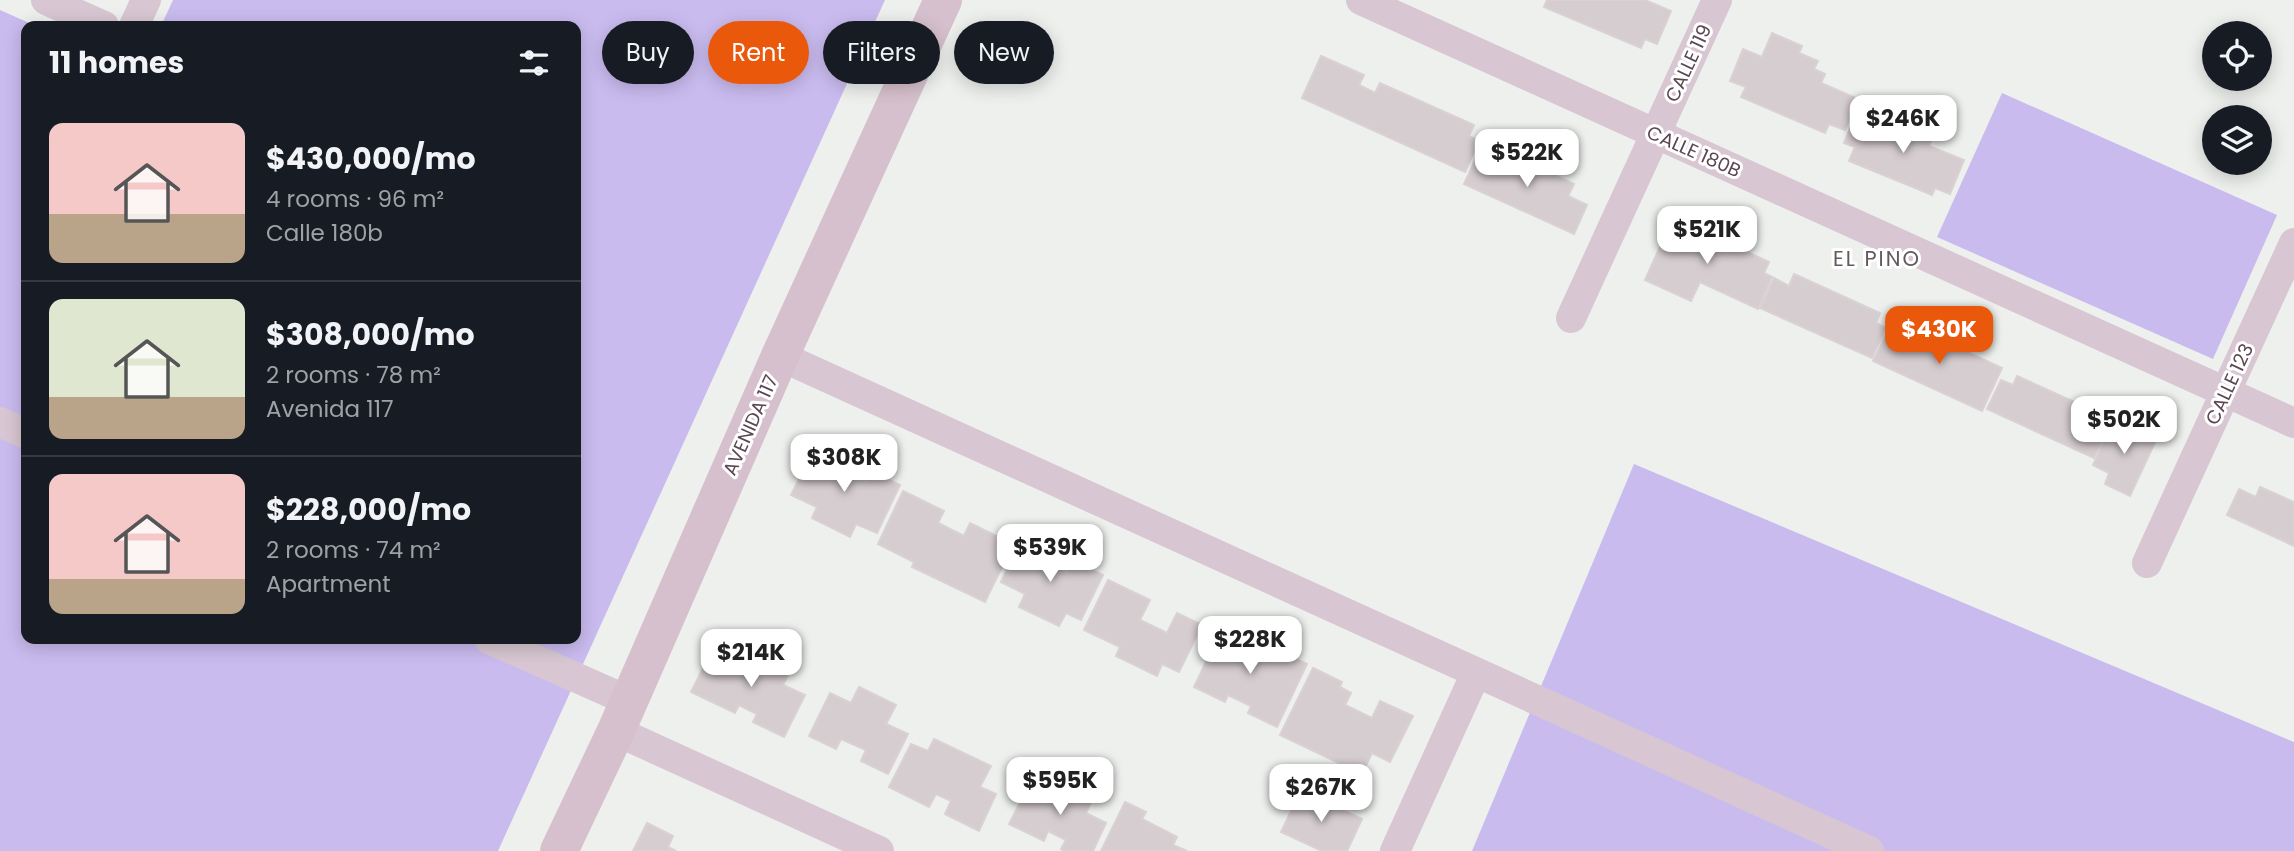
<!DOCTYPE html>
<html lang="en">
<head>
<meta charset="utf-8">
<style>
	body { margin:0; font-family:Poppins,sans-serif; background:#242831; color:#f1f3f6; height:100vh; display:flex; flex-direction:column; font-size:26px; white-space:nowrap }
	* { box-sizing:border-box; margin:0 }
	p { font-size:23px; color:#9ea1a6 }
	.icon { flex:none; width:38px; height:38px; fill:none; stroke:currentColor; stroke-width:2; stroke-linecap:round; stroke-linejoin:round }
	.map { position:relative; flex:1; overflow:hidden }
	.details { position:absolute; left:21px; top:21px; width:560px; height:623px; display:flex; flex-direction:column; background:#171b24; border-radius:14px; box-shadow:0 4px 18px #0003 }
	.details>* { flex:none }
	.banner { position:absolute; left:602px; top:21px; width:665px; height:63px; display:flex; gap:14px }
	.tools { position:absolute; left:2202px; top:21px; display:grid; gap:14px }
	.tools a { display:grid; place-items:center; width:70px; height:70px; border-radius:50%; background:#171b24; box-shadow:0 4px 18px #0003; font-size:35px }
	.price { position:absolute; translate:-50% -60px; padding:0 16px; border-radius:14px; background:#fff; color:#222; font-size:23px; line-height:46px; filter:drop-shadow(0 2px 4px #0008) }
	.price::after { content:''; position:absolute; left:50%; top:42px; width:21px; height:16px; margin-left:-10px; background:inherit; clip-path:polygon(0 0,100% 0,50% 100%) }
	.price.active { background:#ea580c; color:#fff }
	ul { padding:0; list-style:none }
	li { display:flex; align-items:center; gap:21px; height:175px; padding:0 28px }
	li+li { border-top:2px solid #363941 }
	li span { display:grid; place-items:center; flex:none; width:196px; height:140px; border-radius:14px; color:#555 }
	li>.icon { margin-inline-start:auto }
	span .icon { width:84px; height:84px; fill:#fffc; stroke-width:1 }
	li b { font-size:30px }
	h2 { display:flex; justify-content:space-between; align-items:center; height:84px; padding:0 28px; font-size:30px }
	.pill { padding:0 24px; border-radius:32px; background:#171b24; box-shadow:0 4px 18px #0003; font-size:24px; line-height:63px }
	.pill.active { background:#ea580c; color:#fff }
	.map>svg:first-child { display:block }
	.green { fill:#cabbef }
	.building { fill:#d6cdd0; stroke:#d9d1d4; stroke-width:2 }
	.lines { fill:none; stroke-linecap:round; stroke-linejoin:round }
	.street { stroke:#d8c7d2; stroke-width:30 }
	.secondary { stroke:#d7c0cd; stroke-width:38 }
	.labels { text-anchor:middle; stroke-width:6; stroke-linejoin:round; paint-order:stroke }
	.street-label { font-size:19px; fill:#5b4653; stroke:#fff }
	.neighbourhood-label { font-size:21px; letter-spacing:2px; fill:#635a5f; stroke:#fff }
</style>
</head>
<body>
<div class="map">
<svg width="2294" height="851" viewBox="0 0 2294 851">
	<rect width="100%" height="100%" fill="#eef0ed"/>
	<!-- green -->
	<g class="green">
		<path d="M173,0H885L498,851H0V10L36,26H26V639H576V26H161Z"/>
		<path d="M2002,93L2277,215L2213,359L1937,237Z"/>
		<path d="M1634,464L2294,742V851H1472Z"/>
	</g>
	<!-- building -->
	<g class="building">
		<path d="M1547,0H1645L1671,11L1657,44L1645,39L1641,48L1544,7Z"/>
		<path d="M1772,33L1802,46L1799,53L1818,61L1814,69L1825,74L1821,83L1858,99L1845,130L1829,124L1825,133L1741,97L1746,87L1730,81L1743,49L1762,57Z"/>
		<path d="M1321,56L1364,75L1359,85L1375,93L1380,83L1474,125L1469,136L1479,141L1465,172L1302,98Z"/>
		<path d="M1856,114L1889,128L1893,119L1933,136L1929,146L1964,160L1950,194L1935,188L1932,195L1849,161L1855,147L1844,143Z"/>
		<path d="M1495,148L1574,184L1568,196L1587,205L1574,234L1464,184L1477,156L1489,162Z"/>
		<path d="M1673,218L1769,262L1764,273L1772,277L1758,309L1700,282L1691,301L1645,280Z"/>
		<path d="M1794,274L1880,313L1876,323L1886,328L1872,358L1760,308L1774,278L1789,286Z"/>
		<path d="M1907,324L2002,368L1982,411L1873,361L1888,330L1901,336Z"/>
		<path d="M2017,376L2099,413L2095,422L2108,428L2094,458L1987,409L2001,380L2013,385Z"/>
		<path d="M2115,418L2157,438L2130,496L2105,484L2109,473L2093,465Z"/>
		<path d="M816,445L850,461L845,471L867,482L872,472L900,485L877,533L856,524L850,537L812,518L817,507L791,495Z"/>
		<path d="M2260,487L2294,502V546L2227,515L2239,489L2256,497Z"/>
		<path d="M903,491L944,511L938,523L964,536L970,523L1013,544L985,602L912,567L914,562L878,544Z"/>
		<path d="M1023,537L1050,550L1045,562L1067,572L1073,561L1103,575L1081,620L1066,613L1059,626L1019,607L1025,594L1001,582Z"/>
		<path d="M1108,580L1150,600L1140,620L1167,633L1177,613L1202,625L1179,672L1162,664L1157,676L1116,656L1120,647L1084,630Z"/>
		<path d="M1224,624L1257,640L1251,651L1275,663L1281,651L1307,664L1277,727L1248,713L1251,706L1228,695L1225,702L1194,687Z"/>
		<path d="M752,648L792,667L783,685L805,695L784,737L753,722L757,714L739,705L735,713L691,692L712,650L743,665Z"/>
		<path d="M1313,668L1342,682L1340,687L1351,693L1345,705L1372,718L1380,701L1413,716L1390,762L1372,753L1362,774L1280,735Z"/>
		<path d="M859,687L896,705L886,724L908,734L888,774L861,761L866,750L841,739L836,749L809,736L830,693L851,703Z"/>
		<path d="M934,739L991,766L980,787L996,794L979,831L945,814L951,801L936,794L929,807L889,787L911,744L928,751Z"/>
		<path d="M1058,779L1094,796L1086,813L1106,823L1093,851H1064L1061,849L1066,840L1048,831L1044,841L1009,824L1029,785L1050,795Z"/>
		<path d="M1301,790L1362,819L1347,851H1322L1281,832Z"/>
		<path d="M1125,802L1146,812L1142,819L1177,837L1173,845L1187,851H1101Z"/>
		<path d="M647,823L673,836L668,847L676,851H633Z"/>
	</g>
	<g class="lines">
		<!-- street -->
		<g class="street">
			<path d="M46,0L104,26"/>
			<path d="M1361,0L2294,423"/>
			<path d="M134,26L146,0"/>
			<path d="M1571,318L1717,0"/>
			<path d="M780,356L1869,851"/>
			<path d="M0,422L26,434"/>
			<path d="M2147,563L2294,243"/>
			<path d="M489,639L629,701"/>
			<path d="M616,731L879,851"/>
			<path d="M1395,851L1476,673"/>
		</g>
		<!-- secondary -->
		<path class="secondary" d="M559,851L616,731L780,356L943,0"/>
	</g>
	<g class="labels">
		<!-- street labels -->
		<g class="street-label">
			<text transform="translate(1688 63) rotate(-65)" y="7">CALLE 119</text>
			<text transform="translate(1694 151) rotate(24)" y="7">CALLE 180B</text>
			<text transform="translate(2229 384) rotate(-65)" y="7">CALLE 123</text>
			<text transform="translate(750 425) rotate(-66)" y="7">AVENIDA 117</text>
		</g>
		<!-- neighbourhood labels -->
		<g class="neighbourhood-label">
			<text x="1877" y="266">EL PINO</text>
		</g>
	</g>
</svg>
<div class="tools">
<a><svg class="icon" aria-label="locate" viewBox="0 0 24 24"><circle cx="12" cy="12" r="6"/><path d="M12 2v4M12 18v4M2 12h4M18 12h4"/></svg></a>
<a><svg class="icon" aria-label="layers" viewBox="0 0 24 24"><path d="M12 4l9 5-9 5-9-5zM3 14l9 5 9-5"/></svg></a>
</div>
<b class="price" style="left:1903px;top:155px">$246K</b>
<b class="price" style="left:1527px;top:189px">$522K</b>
<b class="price" style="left:1707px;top:266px">$521K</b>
<b class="price active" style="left:1939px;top:366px">$430K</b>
<b class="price" style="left:2124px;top:456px">$502K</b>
<b class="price" style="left:844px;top:494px">$308K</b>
<b class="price" style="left:1050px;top:584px">$539K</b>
<b class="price" style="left:1250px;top:676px">$228K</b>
<b class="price" style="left:751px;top:689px">$214K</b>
<b class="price" style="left:1060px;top:817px">$595K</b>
<b class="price" style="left:1321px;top:824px">$267K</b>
<div class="banner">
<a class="pill">Buy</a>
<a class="pill active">Rent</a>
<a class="pill">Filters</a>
<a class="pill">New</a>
</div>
<section class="details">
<h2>11 homes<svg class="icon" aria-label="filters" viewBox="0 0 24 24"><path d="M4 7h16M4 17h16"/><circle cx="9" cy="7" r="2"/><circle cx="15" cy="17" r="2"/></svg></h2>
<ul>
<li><span style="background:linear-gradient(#f6c9c9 65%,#b9a48a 0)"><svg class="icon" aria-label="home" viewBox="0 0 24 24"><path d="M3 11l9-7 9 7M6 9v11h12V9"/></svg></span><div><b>$430,000/mo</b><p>4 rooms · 96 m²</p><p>Calle 180b</p></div></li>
<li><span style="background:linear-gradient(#dfe7d0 70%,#b9a48a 0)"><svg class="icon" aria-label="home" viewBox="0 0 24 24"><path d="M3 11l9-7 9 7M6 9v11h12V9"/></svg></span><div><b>$308,000/mo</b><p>2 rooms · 78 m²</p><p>Avenida 117</p></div></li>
<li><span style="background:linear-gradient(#f6c9c9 75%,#b9a48a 0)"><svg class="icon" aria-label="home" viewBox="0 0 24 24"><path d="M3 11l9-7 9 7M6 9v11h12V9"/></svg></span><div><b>$228,000/mo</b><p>2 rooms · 74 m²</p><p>Apartment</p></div></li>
</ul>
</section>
</div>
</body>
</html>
